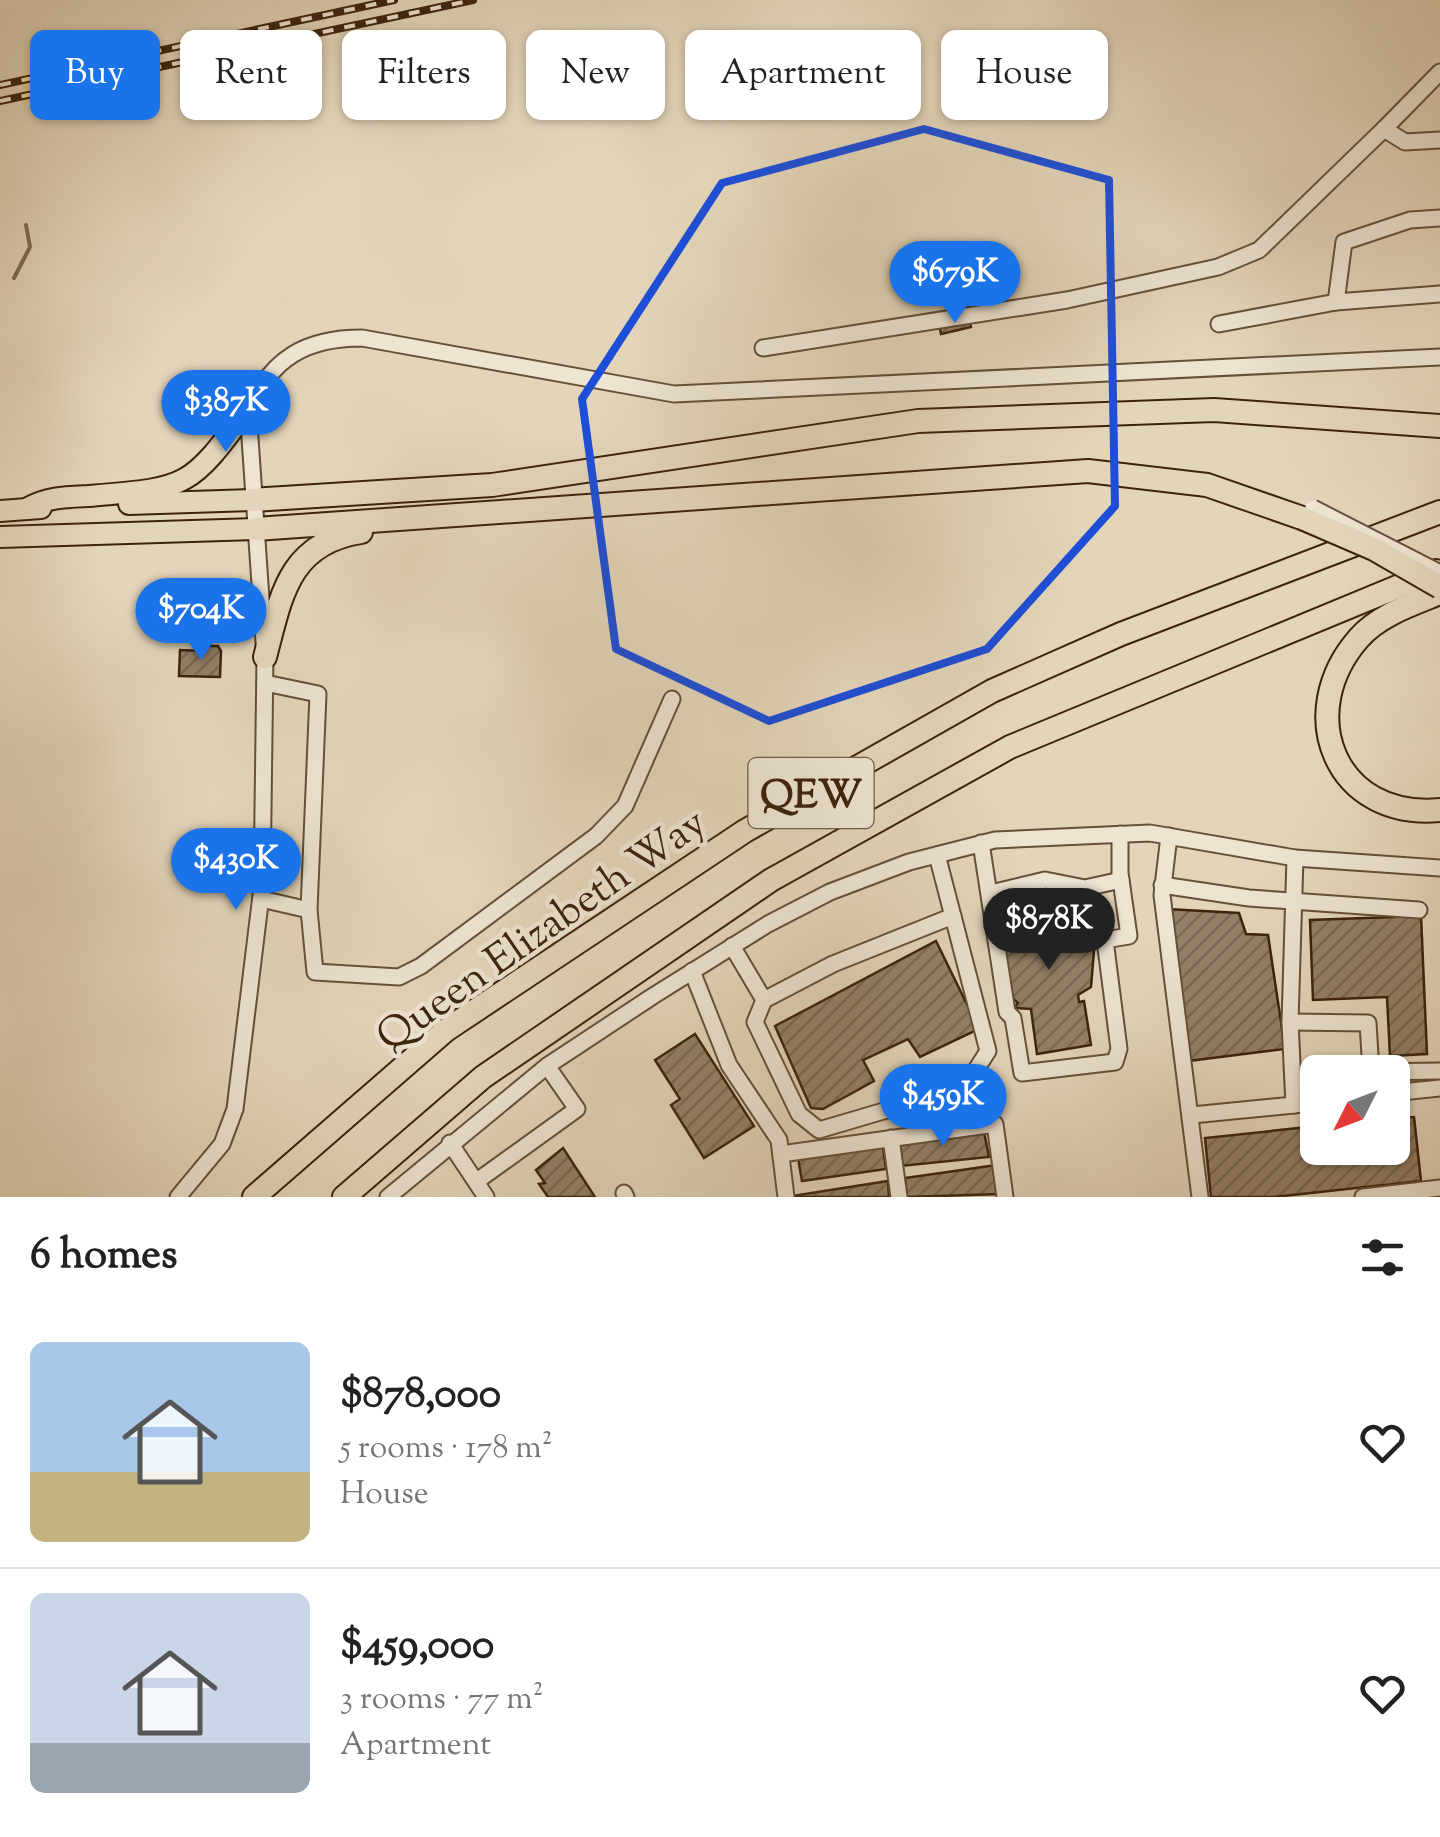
<!DOCTYPE html>
<html lang="en">
<head>
<meta charset="utf-8">
<style>
	body { margin:0; font-family:"Sorts Mill Goudy",serif; background:#f2f2f2; color:#222; height:100vh; display:flex; flex-direction:column; font-size:38px; white-space:nowrap }
	* { box-sizing:border-box; margin:0 }
	p { font-size:32px; color:#767676 }
	.icon { flex:none; width:55px; height:55px; fill:none; stroke:currentColor; stroke-width:2; stroke-linecap:round; stroke-linejoin:round }
	.map { position:relative; height:1197px; overflow:hidden }
	.panel { display:flex; flex-direction:column; background:#fff; flex:1 }
	.panel>* { flex:none }
	.banner { position:absolute; left:30px; top:30px; width:1380px; height:90px; display:flex; gap:20px }
	.needle { width:65px; rotate:228deg }
	.controls { position:absolute; left:1300px; top:1055px; display:grid; gap:20px }
	.controls a { display:grid; place-items:center; width:110px; height:110px; border-radius:15px; background:#fff; box-shadow:0 2px 8px #0004; font-size:50px }
	.price { position:absolute; translate:-50% -85px; padding:0 22px; border-radius:35px; background:#1a73e8; color:#fff; font-size:32px; line-height:65px; filter:drop-shadow(0 2px 5px #0008) }
	.price::after { content:''; position:absolute; left:50%; top:60px; width:30px; height:22px; margin-left:-15px; background:inherit; clip-path:polygon(0 0,100% 0,50% 100%) }
	.price.active { background:#222; color:#fff }
	ul { padding:0; list-style:none }
	li { display:flex; align-items:center; gap:30px; height:250px; padding:0 30px }
	li+li { border-top:2px solid #e0e0e0 }
	li span { display:grid; place-items:center; flex:none; width:280px; height:200px; border-radius:15px; color:#555 }
	li>.icon { margin-inline-start:auto }
	span .icon { width:120px; height:120px; fill:#fffc; stroke-width:1 }
	li b { font-size:42px }
	h2 { display:flex; justify-content:space-between; align-items:center; height:120px; padding:0 30px; font-size:42px }
	.tag { padding:0 35px; border-radius:15px; background:#fff; box-shadow:0 2px 8px #0004; font-size:35px; line-height:90px }
	.tag.active { background:#1a73e8; color:#fff }
	.map>svg:first-child { display:block }
	.lines { fill:none; stroke-linecap:round; stroke-linejoin:round }
	.stream { stroke:#7f6951; stroke-width:4 }
	.building { fill:url(#building-hatch); stroke:#3d230d; stroke-width:2.5 }
	.minor-casing { stroke:#665038; stroke-width:19 }
	.major-casing { stroke:#3d230d; stroke-width:24 }
	.highway-casing { stroke:#3d230d; stroke-width:26 }
	.minor { stroke:#ede4d2; stroke-width:15 }
	.major { stroke:#e3d5ba; stroke-width:20 }
	.highway { stroke:#e3d5ba; stroke-width:22 }
	.rail-casing { stroke:#3d230d; stroke-width:8 }
	.rail { stroke:#ede4d2; stroke-width:4; stroke-dasharray:11; stroke-linecap:butt }
	.minor-bridge-casing { stroke:#665038; stroke-width:19; stroke-linecap:butt }
	.highway-bridge-casing { stroke:#3d230d; stroke-width:26; stroke-linecap:butt }
	.minor-bridge { stroke:#ede4d2; stroke-width:15 }
	.highway-bridge { stroke:#e3d5ba; stroke-width:22 }
	.marked { fill:none; stroke:#1d4ed8; stroke-width:8; stroke-linejoin:round }
	.labels { text-anchor:middle; stroke-width:9; stroke-linejoin:round; paint-order:stroke }
	.shield { fill:#ede4d2; stroke:#725d48; stroke-width:2.5 }
	.shield-label { font-size:40px; font-weight:bold; fill:#3d230d }
	.street-label { font-size:42px; fill:#3d230d; stroke:#ede4d2 }
</style>
</head>
<body>
<div class="map">
<svg width="1440" height="1197" viewBox="0 0 1440 1197">
	<defs>
		<pattern id="building-hatch" width="6" height="6" patternUnits="userSpaceOnUse" patternTransform="scale(2.5)"><rect width="6" height="6" fill="#938067"/><path d="M-1 1l2-2M0 6l6-6M5 7l2-2" fill="none" stroke="#796853"/></pattern>
	</defs>
	<rect width="100%" height="100%" fill="#e3d5ba"/>
	<filter id="stains"><feTurbulence type="fractalNoise" baseFrequency=".002" numOctaves="4"/><feColorMatrix values="0 0 0 0 .2 0 0 0 0 .09 0 0 0 0 .02 0 0 0 .5 -.17"/></filter>
	<radialGradient id="worn" r=".72"><stop offset=".6" stop-color="#630" stop-opacity="0"/><stop offset="1" stop-color="#630" stop-opacity=".3"/></radialGradient>
	<g class="lines">
		<!-- stream -->
		<path class="stream" d="M14,278L30,247L26,225"/>
	</g>
	<!-- building -->
	<g class="building">
		<path d="M969,319L971,327L941,334L939,325Z"/>
		<path d="M205,646H218L221,651L220,677L179,676L180,650L204,651Z"/>
		<path d="M1027,900L1029,907L1048,901L1069,907L1066,919L1075,922L1081,931L1077,934L1081,939L1088,937L1094,950L1091,987L1078,995L1079,1002L1084,1001L1091,1045L1037,1054L1031,1009L1014,1008L1018,1003L1010,996L1001,934L1010,922L1006,907Z"/>
		<path d="M1167,909L1239,913L1246,934L1268,935L1285,1049L1188,1061Z"/>
		<path d="M1421,916L1427,1054L1390,1056L1387,997L1313,1000L1310,920Z"/>
		<path d="M936,941L979,1029L920,1057L908,1039L863,1060L874,1081L823,1109L811,1108L775,1026Z"/>
		<path d="M695,1034L754,1126L704,1158L671,1105L680,1099L655,1060Z"/>
		<path d="M1414,1117L1421,1181L1274,1197H1211L1205,1138L1318,1126V1148H1392V1119Z"/>
		<path d="M984,1132L989,1157L901,1166L897,1143Z"/>
		<path d="M883,1146L886,1169L802,1181L798,1158Z"/>
		<path d="M563,1148L595,1197H548L539,1184L545,1183L536,1170Z"/>
		<path d="M997,1165L1001,1194L907,1197L905,1178Z"/>
		<path d="M888,1181L889,1197H792V1196Z"/>
	</g>
	<g class="lines">
		<defs>
			<g id="minor">
				<path d="M1384,129L1440,72"/>
				<path d="M1336,302L1440,294"/>
				<path d="M1219,324L1336,302L1344,242L1410,220L1440,218"/>
				<path d="M763,348L1067,300L1218,267L1259,250L1384,129L1405,142L1440,140"/>
				<path d="M265,683L318,694L309,910L315,972L399,977L421,966L596,836L625,806L672,699"/>
				<path d="M1169,836L1162,895L1200,1197"/>
				<path d="M981,843L1007,1012L1013,1018L1022,1073L1115,1062L1119,1049L1105,940L1129,936L1120,873V834"/>
				<path d="M1162,885L1249,898L1419,910"/>
				<path d="M991,893L1045,880L1085,888L1121,880"/>
				<path d="M261,899L309,910"/>
				<path d="M732,946L764,1000L755,1022L799,1114L819,1130L965,1087L988,1051L937,855"/>
				<path d="M692,971L729,1065L779,1140L786,1197"/>
				<path d="M764,1000L833,964L953,916"/>
				<path d="M1290,1022L1368,1023L1371,1072L1440,1071"/>
				<path d="M1392,1093L1440,1088"/>
				<path d="M1294,1105L1318,1102"/>
				<path d="M1192,1115L1294,1105L1290,1022L1295,858"/>
				<path d="M891,1138L899,1197"/>
				<path d="M450,1143L486,1197"/>
				<path d="M781,1154L995,1124L1005,1197"/>
				<path d="M477,1181L577,1109L547,1066"/>
				<path d="M624,1193L626,1197"/>
				<path d="M178,1197L222,1144L235,1109L262,887L265,657L248,409C273,358 305,338 362,338L674,394L1440,357"/>
				<path d="M388,1197L547,1066L653,996L768,924L830,892L909,862L995,840L1150,833L1295,858L1440,868"/>
				<path d="M1363,1197L1440,1188"/>
			</g>
			<g id="major">
				<path d="M129,504L252,500"/>
				<path d="M28,508C48,497 66,497 88,496C188,488 189,489 248,409"/>
				<path d="M0,511L41,508"/>
				<path d="M0,537L256,529"/>
			</g>
			<g id="highway">
				<path d="M252,500L492,485L918,421L1214,410L1440,426"/>
				<path d="M256,529L1088,471L1207,485L1302,518"/>
				<path d="M1440,593C1413,604 1379,615 1359,638C1293,713 1335,820 1440,810"/>
				<path d="M265,657C281,597 288,543 361,532"/>
				<path d="M254,1197L446,1030L745,831L992,691L1121,634L1440,512"/>
				<path d="M344,1197L483,1077L771,880L1010,747L1436,571"/>
			</g>
		</defs>
		<!-- minor casing -->
		<use href="#minor" class="minor-casing"/>
		<!-- major casing -->
		<use href="#major" class="major-casing"/>
		<!-- highway casing -->
		<use href="#highway" class="highway-casing"/>
		<!-- minor -->
		<use href="#minor" class="minor"/>
		<!-- major -->
		<use href="#major" class="major"/>
		<!-- highway -->
		<use href="#highway" class="highway"/>
		<defs>
			<g id="rail">
				<path d="M0,85L394,0"/>
				<path d="M0,101L473,0"/>
			</g>
		</defs>
		<!-- rail casing -->
		<use href="#rail" class="rail-casing"/>
		<!-- rail -->
		<use href="#rail" class="rail"/>
		<defs>
			<path id="minor-bridge" d="M1313,508L1440,573"/>
			<path id="highway-bridge" d="M1302,518L1374,549L1440,587"/>
		</defs>
		<!-- minor-bridge casing -->
		<use href="#minor-bridge" class="minor-bridge-casing"/>
		<!-- highway-bridge casing -->
		<use href="#highway-bridge" class="highway-bridge-casing"/>
		<!-- minor-bridge -->
		<use href="#minor-bridge" class="minor-bridge"/>
		<!-- highway-bridge -->
		<use href="#highway-bridge" class="highway-bridge"/>
	</g>
	<!-- marked area -->
	<path class="marked" d="M924,129L1109,180L1115,506L987,649L769,721L616,649L582,399L722,183Z"/>
	<g class="labels">
		<!-- shield labels -->
		<rect class="shield" x="748.5" y="758" width="125" height="70" rx="8"/>
		<g class="shield-label">
			<text x="811" y="807">QEW</text>
		</g>
		<!-- street labels -->
		<g class="street-label">
			<text transform="translate(540 928) rotate(-35)" y="15">Queen Elizabeth Way</text>
		</g>
	</g>
	<rect width="100%" height="100%" filter="url(#stains)"/>
	<rect width="100%" height="100%" fill="url(#worn)"/>
</svg>
<div class="controls">
<a><svg class="needle" viewBox="-14 -14 28 28"><path d="M0-13l5 13h-10z" fill="#e53935"/><path d="M0 13l5-13h-10z" fill="#767676"/></svg></a>
</div>
<b class="price" style="left:955px;top:326px">$679K</b>
<b class="price" style="left:226px;top:455px">$387K</b>
<b class="price" style="left:201px;top:663px">$704K</b>
<b class="price" style="left:236px;top:913px">$430K</b>
<b class="price active" style="left:1049px;top:973px">$878K</b>
<b class="price" style="left:943px;top:1149px">$459K</b>
<div class="banner">
<a class="tag active">Buy</a>
<a class="tag">Rent</a>
<a class="tag">Filters</a>
<a class="tag">New</a>
<a class="tag">Apartment</a>
<a class="tag">House</a>
</div>
</div>
<section class="panel">
<h2>6 homes<svg class="icon" aria-label="filters" viewBox="0 0 24 24"><path d="M4 7h16M4 17h16"/><circle cx="9" cy="7" r="2"/><circle cx="15" cy="17" r="2"/></svg></h2>
<ul>
<li><span style="background:linear-gradient(#a9c7e8 65%,#c2b280 0)"><svg class="icon" aria-label="home" viewBox="0 0 24 24"><path d="M3 11l9-7 9 7M6 9v11h12V9"/></svg></span><div><b>$878,000</b><p>5 rooms · 178 m²</p><p>House</p></div><svg class="icon" aria-label="heart" viewBox="0 0 24 24"><path d="M12 20l-8-8c-3-5 5-10 8-4 3-6 11-1 8 4z"/></svg></li>
<li><span style="background:linear-gradient(#c9d6e8 75%,#9aa5b1 0)"><svg class="icon" aria-label="home" viewBox="0 0 24 24"><path d="M3 11l9-7 9 7M6 9v11h12V9"/></svg></span><div><b>$459,000</b><p>3 rooms · 77 m²</p><p>Apartment</p></div><svg class="icon" aria-label="heart" viewBox="0 0 24 24"><path d="M12 20l-8-8c-3-5 5-10 8-4 3-6 11-1 8 4z"/></svg></li>
</ul>
</section>
</body>
</html>
